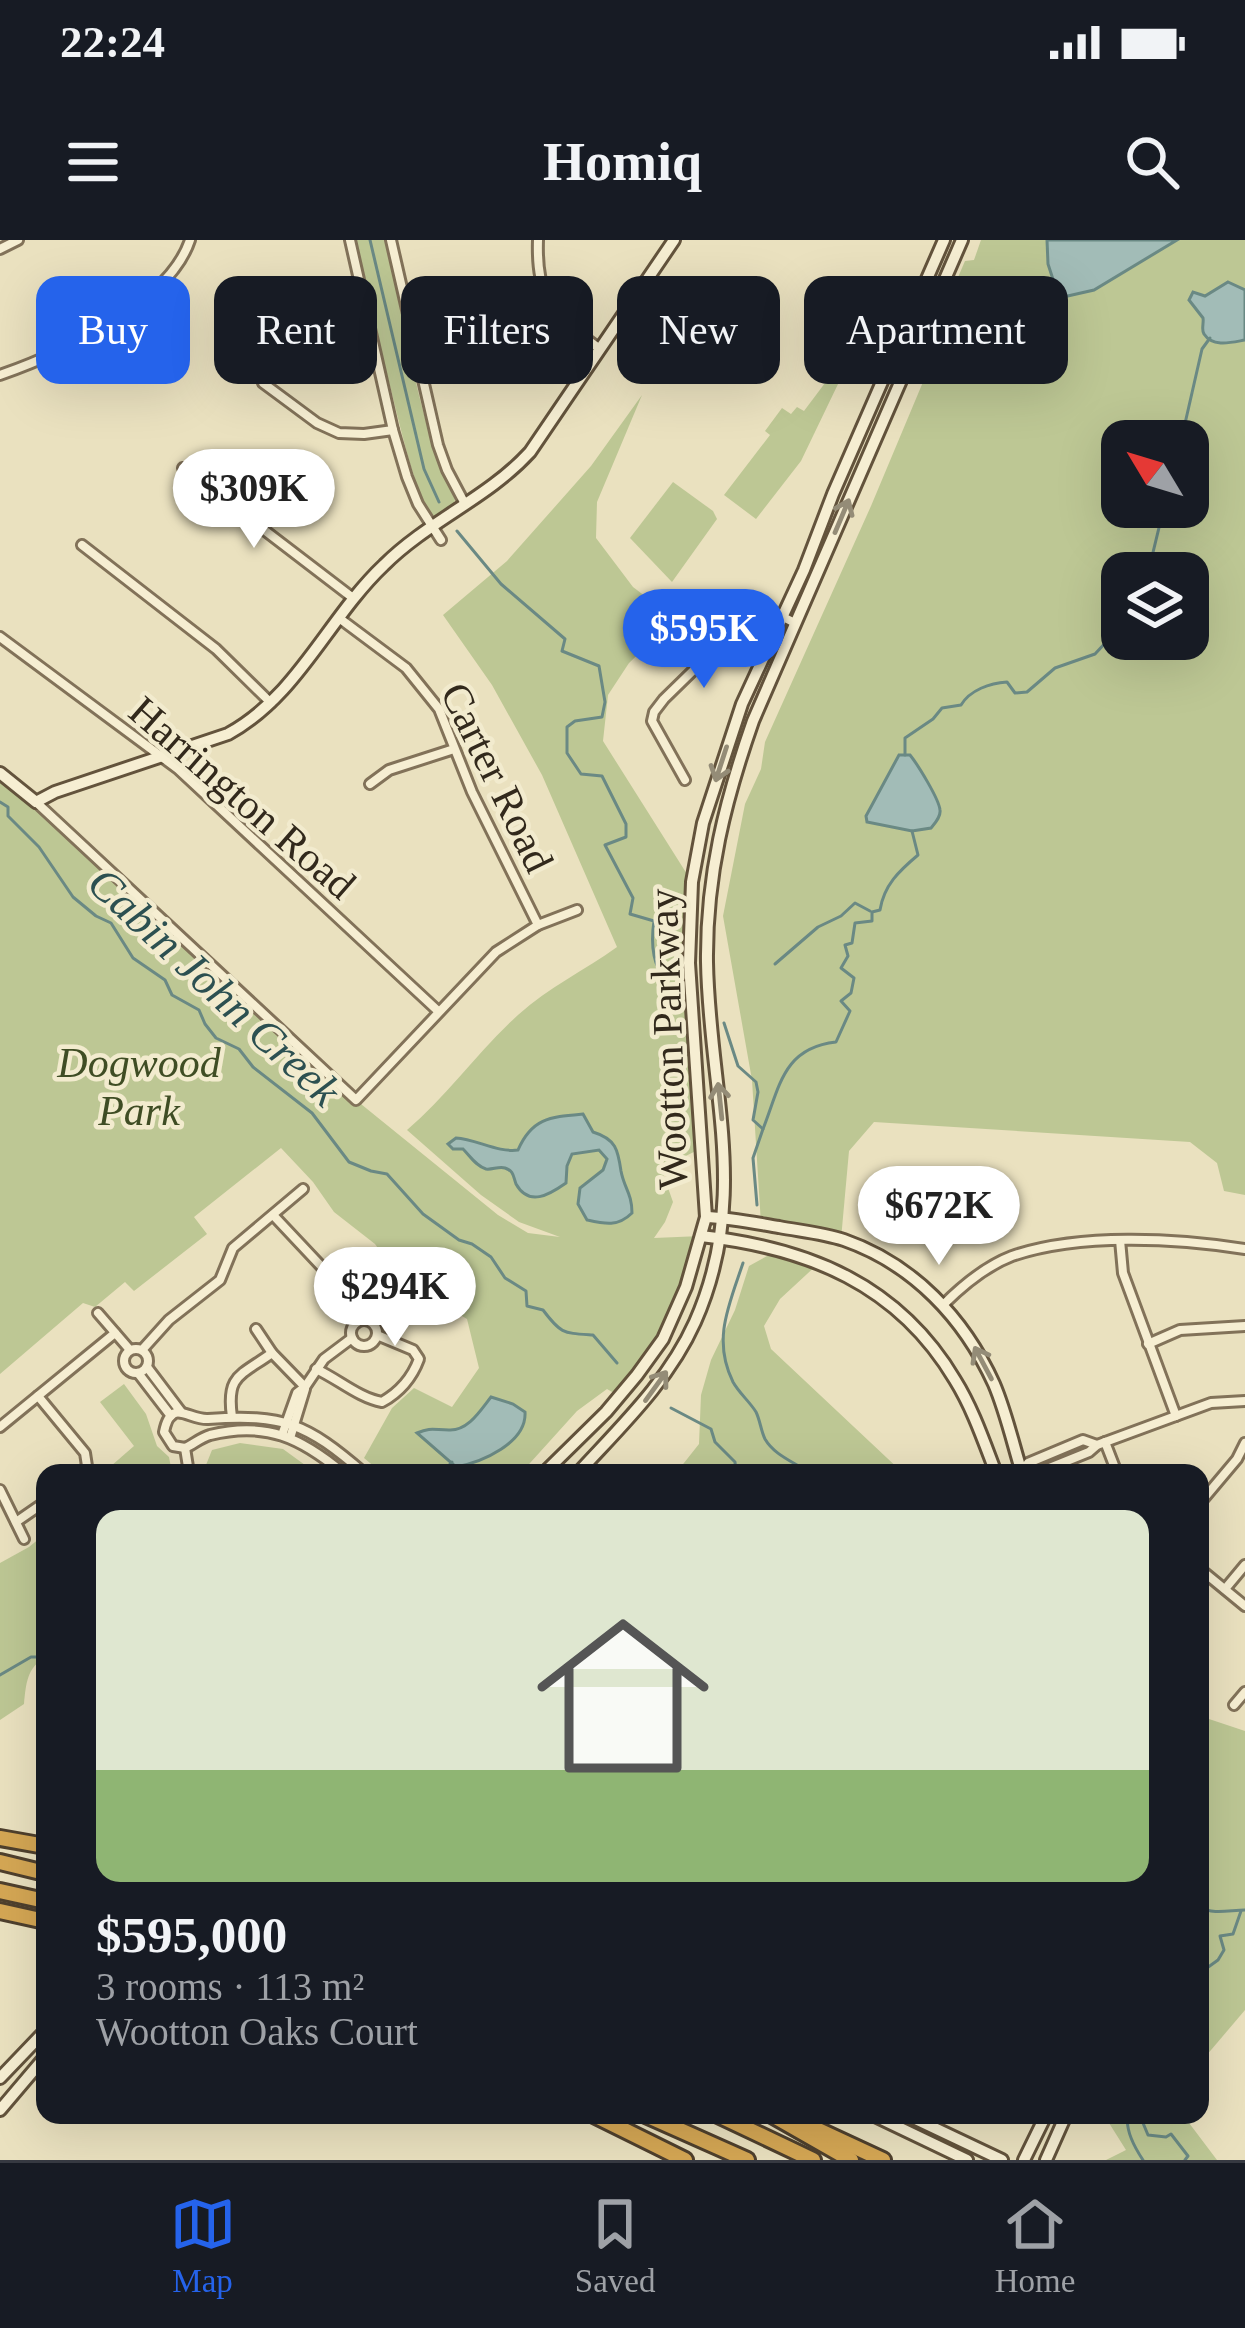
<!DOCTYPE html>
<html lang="en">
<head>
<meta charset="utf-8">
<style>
	body { margin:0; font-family:Georgia,serif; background:#242831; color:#f1f3f6; height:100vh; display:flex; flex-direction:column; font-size:45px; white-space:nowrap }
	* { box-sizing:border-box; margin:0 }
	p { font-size:39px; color:#9ea1a6 }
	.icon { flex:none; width:66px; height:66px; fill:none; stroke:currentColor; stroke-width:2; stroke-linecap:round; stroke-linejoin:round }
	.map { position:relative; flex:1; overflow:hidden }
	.side { position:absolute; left:36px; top:1224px; width:1173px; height:660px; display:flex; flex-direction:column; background:#171b24; border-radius:24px; box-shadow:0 12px 48px #0002 }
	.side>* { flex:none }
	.top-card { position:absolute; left:36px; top:36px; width:1173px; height:108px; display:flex; gap:24px }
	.needle { width:78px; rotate:308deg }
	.tools { position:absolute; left:1101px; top:180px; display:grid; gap:24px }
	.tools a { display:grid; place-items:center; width:108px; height:108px; border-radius:24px; background:#171b24; box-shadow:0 12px 48px #0002; font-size:60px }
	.price { position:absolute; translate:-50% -102px; padding:0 27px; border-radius:42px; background:#fff; color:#222; font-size:39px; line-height:78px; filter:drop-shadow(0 3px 6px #0008) }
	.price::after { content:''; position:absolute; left:50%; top:72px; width:36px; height:27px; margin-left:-18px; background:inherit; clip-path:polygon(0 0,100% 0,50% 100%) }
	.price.active { background:#2563eb; color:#fff }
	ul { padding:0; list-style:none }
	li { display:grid; align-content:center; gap:24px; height:636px; padding:0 60px }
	li span { display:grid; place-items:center; height:372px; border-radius:24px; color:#555 }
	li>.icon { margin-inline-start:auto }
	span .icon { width:216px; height:216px; fill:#fffc; stroke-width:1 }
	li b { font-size:51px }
	.tag { padding:0 42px; border-radius:24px; background:#171b24; box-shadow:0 12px 48px #0002; font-size:42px; line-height:108px }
	.tag.active { background:#2563eb; color:#fff }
	.status { display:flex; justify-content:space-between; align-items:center; height:84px; padding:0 60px; background:#171b24; direction:ltr }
	.status svg { height:33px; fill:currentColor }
	header { display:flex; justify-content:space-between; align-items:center; height:156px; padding:0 60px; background:#171b24; font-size:54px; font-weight:700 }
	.tab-bar { display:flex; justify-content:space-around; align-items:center; height:168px; border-top:3px solid #363941; background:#171b24; font-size:33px; color:#9ea1a6 }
	.tab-bar a { display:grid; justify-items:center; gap:6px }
	.tab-bar .active { color:#2563eb }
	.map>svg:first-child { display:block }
	.green { fill:#bdc794; fill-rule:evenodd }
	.water { fill:#a2bcb7; stroke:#6a8984; stroke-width:3 }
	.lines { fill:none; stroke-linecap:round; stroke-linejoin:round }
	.stream { stroke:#6a8984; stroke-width:3 }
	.street-casing { stroke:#827259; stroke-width:14 }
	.secondary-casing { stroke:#63533c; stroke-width:16 }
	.highway-casing { stroke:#4f402d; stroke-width:20 }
	.street { stroke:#f6eed2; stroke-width:8 }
	.secondary { stroke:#f6eed2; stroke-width:10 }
	.highway { stroke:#d5a754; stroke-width:14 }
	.oneway { stroke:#948c77 }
	.labels { text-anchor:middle; stroke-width:9; stroke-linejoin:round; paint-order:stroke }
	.street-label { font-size:42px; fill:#32291c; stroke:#f2ebce }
	.park-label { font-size:42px; font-style:italic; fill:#3f4d24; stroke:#f2ebce }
	.water-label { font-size:45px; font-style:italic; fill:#2c5051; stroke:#f2ebce }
</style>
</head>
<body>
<div class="status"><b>22:24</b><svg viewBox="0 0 49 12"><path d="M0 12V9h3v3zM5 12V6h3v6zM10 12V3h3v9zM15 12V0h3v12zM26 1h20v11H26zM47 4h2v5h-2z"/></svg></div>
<header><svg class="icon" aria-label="menu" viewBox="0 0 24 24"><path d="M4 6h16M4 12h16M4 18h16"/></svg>Homiq<svg class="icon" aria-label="search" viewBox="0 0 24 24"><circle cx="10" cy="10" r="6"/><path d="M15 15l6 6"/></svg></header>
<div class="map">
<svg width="1245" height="1920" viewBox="0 0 1245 1920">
	<rect width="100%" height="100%" fill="#eae1bf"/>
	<!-- green -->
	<g class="green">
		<path d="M354,0H385C406,85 417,181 455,260L452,268L436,277L427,272C410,231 401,190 390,146C378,97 364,49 354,0Z"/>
		<path d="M981,0H1245V955L1224,951L1217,923L1190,902L874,882L849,911L841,999L761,984L752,840L723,676L745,564L761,529L765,502L871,266L923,142L915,138L965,21L974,20ZM1122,201H1188V267H1122ZM1122,333H1188V399H1122Z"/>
		<path d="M831,135L839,142L801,221L756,279L724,255L770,195L765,191L782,168L791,174L797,167L804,171Z"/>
		<path d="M642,155L597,262L596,298L633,347L675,379L629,423L608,455L603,501L692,642L689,723L702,908L661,928L673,962L665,982L654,998L701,996L663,1099L619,1156L607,1149L577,1171L521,1233H382L364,1218L392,1168L414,1148L452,1167L479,1128L467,1079L399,1038L375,1004L334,972L313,942L281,908L194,977L207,994L134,1051L125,1042L95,1067L83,1063L0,1134V533L356,860L498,975L528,993L560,997L519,982L481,955L407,890C447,856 478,811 518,775C549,747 585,730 617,707L542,535L492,445L443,375L507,321L591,226Z"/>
		<path d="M673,242L713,271L717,279L672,342L630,298Z"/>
		<path d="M780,1009L820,1022L780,1059L764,1086L771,1109L903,1233H676L699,1204L701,1155L711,1120L735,1070L749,1026Z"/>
		<path d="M124,1144L146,1174L157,1206L169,1217L172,1233H103L134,1206L100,1162Z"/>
		<path d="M240,1203L283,1209L316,1233H208L206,1225L212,1210Z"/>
		<path d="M45,1294V1418C27,1427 26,1444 24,1464L0,1480V1323L29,1307Z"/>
		<path d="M1200,1476L1245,1491V1770L1200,1823Z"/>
		<path d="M1104,1875H1183L1217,1920H1106L1126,1910Z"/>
	</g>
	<!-- water -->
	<g class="water">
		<path d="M1047,0H1177L1094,50L1059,58L1048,24Z"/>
		<path d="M1228,42L1245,50V100C1233,102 1213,108 1204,94C1201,90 1204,83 1203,78L1189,60L1193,52L1205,56Z"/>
		<path d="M899,515H910C918,525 939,559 940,570C941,577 935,583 931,588L912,591L867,582L866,576Z"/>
		<path d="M583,874L593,892C616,899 618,910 621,931C624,948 632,953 632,973C618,987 605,984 587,980L578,964L580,948L603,930L607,919L599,910L572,914L567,926L566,943C549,955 529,967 516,944C513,936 514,931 505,928C499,926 492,930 486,929C476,926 470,916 463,909H453L448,904L456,898C476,899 498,913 518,910C532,878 550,877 583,874Z"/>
		<path d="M491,1157L513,1164L525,1172C527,1203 482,1222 456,1227L417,1193C431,1187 434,1190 449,1190C468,1191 480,1171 491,1157Z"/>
	</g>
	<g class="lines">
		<!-- stream -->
		<g class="stream">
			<path d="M370,0L424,229L439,262"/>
			<path d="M1181,201L1202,109L1210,98"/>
			<path d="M457,291L501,344L565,399L562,411L599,426L605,462L602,477L575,481L567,487V513L581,534L602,536L626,584V597L605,605L633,658L630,674L654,681C650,707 653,734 677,750"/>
			<path d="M1148,333L1164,267"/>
			<path d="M905,515V498L933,479L942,468L961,465C970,450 990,443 1007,442L1015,453L1027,452L1055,428L1095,414L1122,385"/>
			<path d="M0,562L8,567V576L39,607L73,657L96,676L111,683L133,718L165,740L172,755L199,770L205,784L216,798L239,809L253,827L312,873L349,922L371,931L387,934L423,974L459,1000L472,1004L491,1017L505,1038L526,1051L527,1066L543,1070C561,1094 563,1093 593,1095L617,1123"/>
			<path d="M775,724L818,687L841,676L855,663L870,671"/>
			<path d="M724,783L738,826L756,842L758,852L753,880L763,889L753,918L757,965"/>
			<path d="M763,889C780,846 783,808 836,802L850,771L841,761L851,753L854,738L841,728L848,716L845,705L852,703L855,683L872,681V672L880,670C884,645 899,631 918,615L912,591"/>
			<path d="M743,1023C729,1065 712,1100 733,1142C739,1153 750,1162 756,1172C760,1180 761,1191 765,1199C773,1213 789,1220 802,1228L804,1233"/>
			<path d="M671,1168L711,1189L715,1202L735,1222L736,1233"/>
			<path d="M442,1233L452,1222"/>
			<path d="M0,1435L31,1417H44L45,1413"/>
			<path d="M1200,1667C1213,1675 1230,1670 1245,1670"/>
			<path d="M1200,1733L1218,1720L1224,1710L1220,1696L1233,1694L1241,1671"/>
			<path d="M1128,1875C1125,1889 1135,1908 1143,1920"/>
			<path d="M1147,1875L1143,1883L1148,1895L1166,1897L1171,1894L1188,1916L1185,1920"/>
		</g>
		<defs>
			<g id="street">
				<path d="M350,0L393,190L407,237L418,264L441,300"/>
				<path d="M391,0L438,205L447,230L465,264"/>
				<path d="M538,0C536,59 554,76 600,109"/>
				<path d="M0,9L18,0"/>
				<path d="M259,127L263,143L317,183L339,193L364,194L393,190"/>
				<path d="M0,135C60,114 169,64 190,0"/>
				<path d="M183,228L353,358"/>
				<path d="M82,305L216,409L271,463"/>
				<path d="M339,378L406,428L439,469L472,552L538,685"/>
				<path d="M0,397L178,529L438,771"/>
				<path d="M685,540L652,481L654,472L664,459L752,373L781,376L795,383"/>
				<path d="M370,544L389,530L454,509"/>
				<path d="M36,562L356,860L496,712L538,685L577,670"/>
				<path d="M273,975L335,1041L356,1083"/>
				<path d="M1120,1000L1123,1033L1176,1176"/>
				<path d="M943,1065C962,1046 986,1026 1012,1016C1079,993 1175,998 1245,1009"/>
				<path d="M98,1073L130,1110"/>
				<circle cx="364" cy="1093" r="13"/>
				<path d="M256,1089L272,1113L305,1147"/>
				<path d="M1148,1104L1180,1090L1245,1086"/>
				<circle cx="136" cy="1121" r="12"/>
				<path d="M142,1110L169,1080L220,1040L233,1008L303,949"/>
				<path d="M147,1127L181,1172"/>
				<path d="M316,1129C338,1139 359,1158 382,1162C400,1152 412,1138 419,1119L413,1110L377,1095"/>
				<path d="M138,1133L171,1176"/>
				<path d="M38,1156L85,1213L87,1226L80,1233"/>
				<path d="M232,1177C226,1135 240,1136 272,1113"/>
				<path d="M0,1187L115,1093"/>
				<path d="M282,1195L297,1153L305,1147L324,1119L352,1098"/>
				<path d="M290,1198L305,1149"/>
				<path d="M1105,1202L1117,1233"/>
				<path d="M185,1208L173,1206L164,1192C171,1157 188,1180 208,1179C284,1174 306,1183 364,1233"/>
				<path d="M185,1208C194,1204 200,1198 210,1195C266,1181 301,1198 343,1233"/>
				<path d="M185,1208L189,1233"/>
				<path d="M1023,1230L1028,1223L1083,1200L1097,1205"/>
				<path d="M1037,1233L1089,1212L1097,1205L1211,1163L1245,1161"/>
				<path d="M0,1250L24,1299"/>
				<path d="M1200,1263L1237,1219L1245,1203"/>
				<path d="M16,1282L45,1262"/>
				<path d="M1200,1329L1245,1366"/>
				<path d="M1225,1349L1245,1325"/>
				<path d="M1234,1465L1245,1452"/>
			</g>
			<g id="secondary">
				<path d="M0,533L36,562L55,552L228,494C298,456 328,378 384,325C428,281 488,258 530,212L674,0"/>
				<path d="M706,977C731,978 755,983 779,987C800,991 823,993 844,1000C913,1024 964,1078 994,1144C1006,1172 1013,1204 1022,1233"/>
				<path d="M701,996C808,1008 898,1044 955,1140C973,1169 984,1202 996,1233"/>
				<path d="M544,1233L606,1172L637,1135L663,1099L686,1047L706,977L689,723L692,642L703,583L742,464L804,330L833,254L944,0"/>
				<path d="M578,1233C621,1186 668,1142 695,1082C751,956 709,850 707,722C706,636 725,561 753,481L962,0"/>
				<path d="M0,1838L45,1791"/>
				<path d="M0,1870L45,1817"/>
				<path d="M873,1875L967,1920"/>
				<path d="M907,1875L1002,1920"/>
				<path d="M1024,1920L1046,1875"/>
				<path d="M1046,1920L1066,1875"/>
			</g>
			<g id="highway">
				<path d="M0,1598L45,1606"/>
				<path d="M0,1622L45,1633"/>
				<path d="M0,1651L45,1661"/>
				<path d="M0,1671L45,1681"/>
				<path d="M594,1875L685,1920"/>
				<path d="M646,1875L747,1920"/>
				<path d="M718,1875L813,1920"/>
				<path d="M772,1875L851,1920"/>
				<path d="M786,1875L883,1920"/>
			</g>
		</defs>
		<!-- street casing -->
		<use href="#street" class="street-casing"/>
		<!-- secondary casing -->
		<use href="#secondary" class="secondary-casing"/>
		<!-- highway casing -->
		<use href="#highway" class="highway-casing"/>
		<!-- street -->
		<use href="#street" class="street"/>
		<!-- secondary -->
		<use href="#secondary" class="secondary"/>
		<!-- highway -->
		<use href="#highway" class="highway"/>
	</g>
	<!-- one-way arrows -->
	<defs><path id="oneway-shaft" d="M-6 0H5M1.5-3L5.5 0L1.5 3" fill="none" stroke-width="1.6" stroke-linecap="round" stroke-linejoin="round" transform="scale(3)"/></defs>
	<g class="oneway">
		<use href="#oneway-shaft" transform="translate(842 276) rotate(-67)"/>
		<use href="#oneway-shaft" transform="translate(721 524) rotate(108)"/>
		<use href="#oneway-shaft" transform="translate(720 861) rotate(-96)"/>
		<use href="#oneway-shaft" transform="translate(983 1123) rotate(-118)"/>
		<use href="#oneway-shaft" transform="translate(656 1146) rotate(-54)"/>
	</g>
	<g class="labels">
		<!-- street labels -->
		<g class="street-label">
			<text transform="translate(498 537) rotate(64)" y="15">Carter Road</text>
			<text transform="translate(243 557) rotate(41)" y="15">Harrington Road</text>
			<text transform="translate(667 799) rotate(-92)" y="15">Wootton Parkway</text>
		</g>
		<!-- park labels -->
		<g class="park-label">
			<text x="139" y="837">Dogwood<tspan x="139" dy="48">Park</tspan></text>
		</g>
		<!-- water labels -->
		<g class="water-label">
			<text transform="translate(215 746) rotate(43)" y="16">Cabin John Creek</text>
		</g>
	</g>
</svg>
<div class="tools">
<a><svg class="needle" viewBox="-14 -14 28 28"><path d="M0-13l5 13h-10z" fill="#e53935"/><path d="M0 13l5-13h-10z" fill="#9ea1a6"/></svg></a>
<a><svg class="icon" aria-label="layers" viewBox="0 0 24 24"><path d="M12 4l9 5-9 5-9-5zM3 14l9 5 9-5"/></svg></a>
</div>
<b class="price" style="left:254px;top:311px">$309K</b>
<b class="price active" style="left:704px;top:451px">$595K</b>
<b class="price" style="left:939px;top:1028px">$672K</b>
<b class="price" style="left:395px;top:1109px">$294K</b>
<div class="top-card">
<a class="tag active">Buy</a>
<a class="tag">Rent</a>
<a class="tag">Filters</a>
<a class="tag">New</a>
<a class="tag">Apartment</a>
</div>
<section class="side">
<ul>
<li><span style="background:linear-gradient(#dfe7d0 70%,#8fb573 0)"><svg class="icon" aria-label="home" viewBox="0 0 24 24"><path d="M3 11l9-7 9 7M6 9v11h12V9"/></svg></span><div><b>$595,000</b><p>3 rooms · 113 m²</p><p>Wootton Oaks Court</p></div></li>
</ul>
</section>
</div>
<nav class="tab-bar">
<a class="active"><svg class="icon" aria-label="map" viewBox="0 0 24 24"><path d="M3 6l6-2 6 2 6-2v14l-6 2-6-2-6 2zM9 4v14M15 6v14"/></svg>Map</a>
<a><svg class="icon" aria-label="saved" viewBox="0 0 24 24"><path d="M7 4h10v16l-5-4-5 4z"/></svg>Saved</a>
<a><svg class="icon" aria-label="home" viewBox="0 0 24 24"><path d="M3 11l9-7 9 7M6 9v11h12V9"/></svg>Home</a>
</nav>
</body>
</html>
